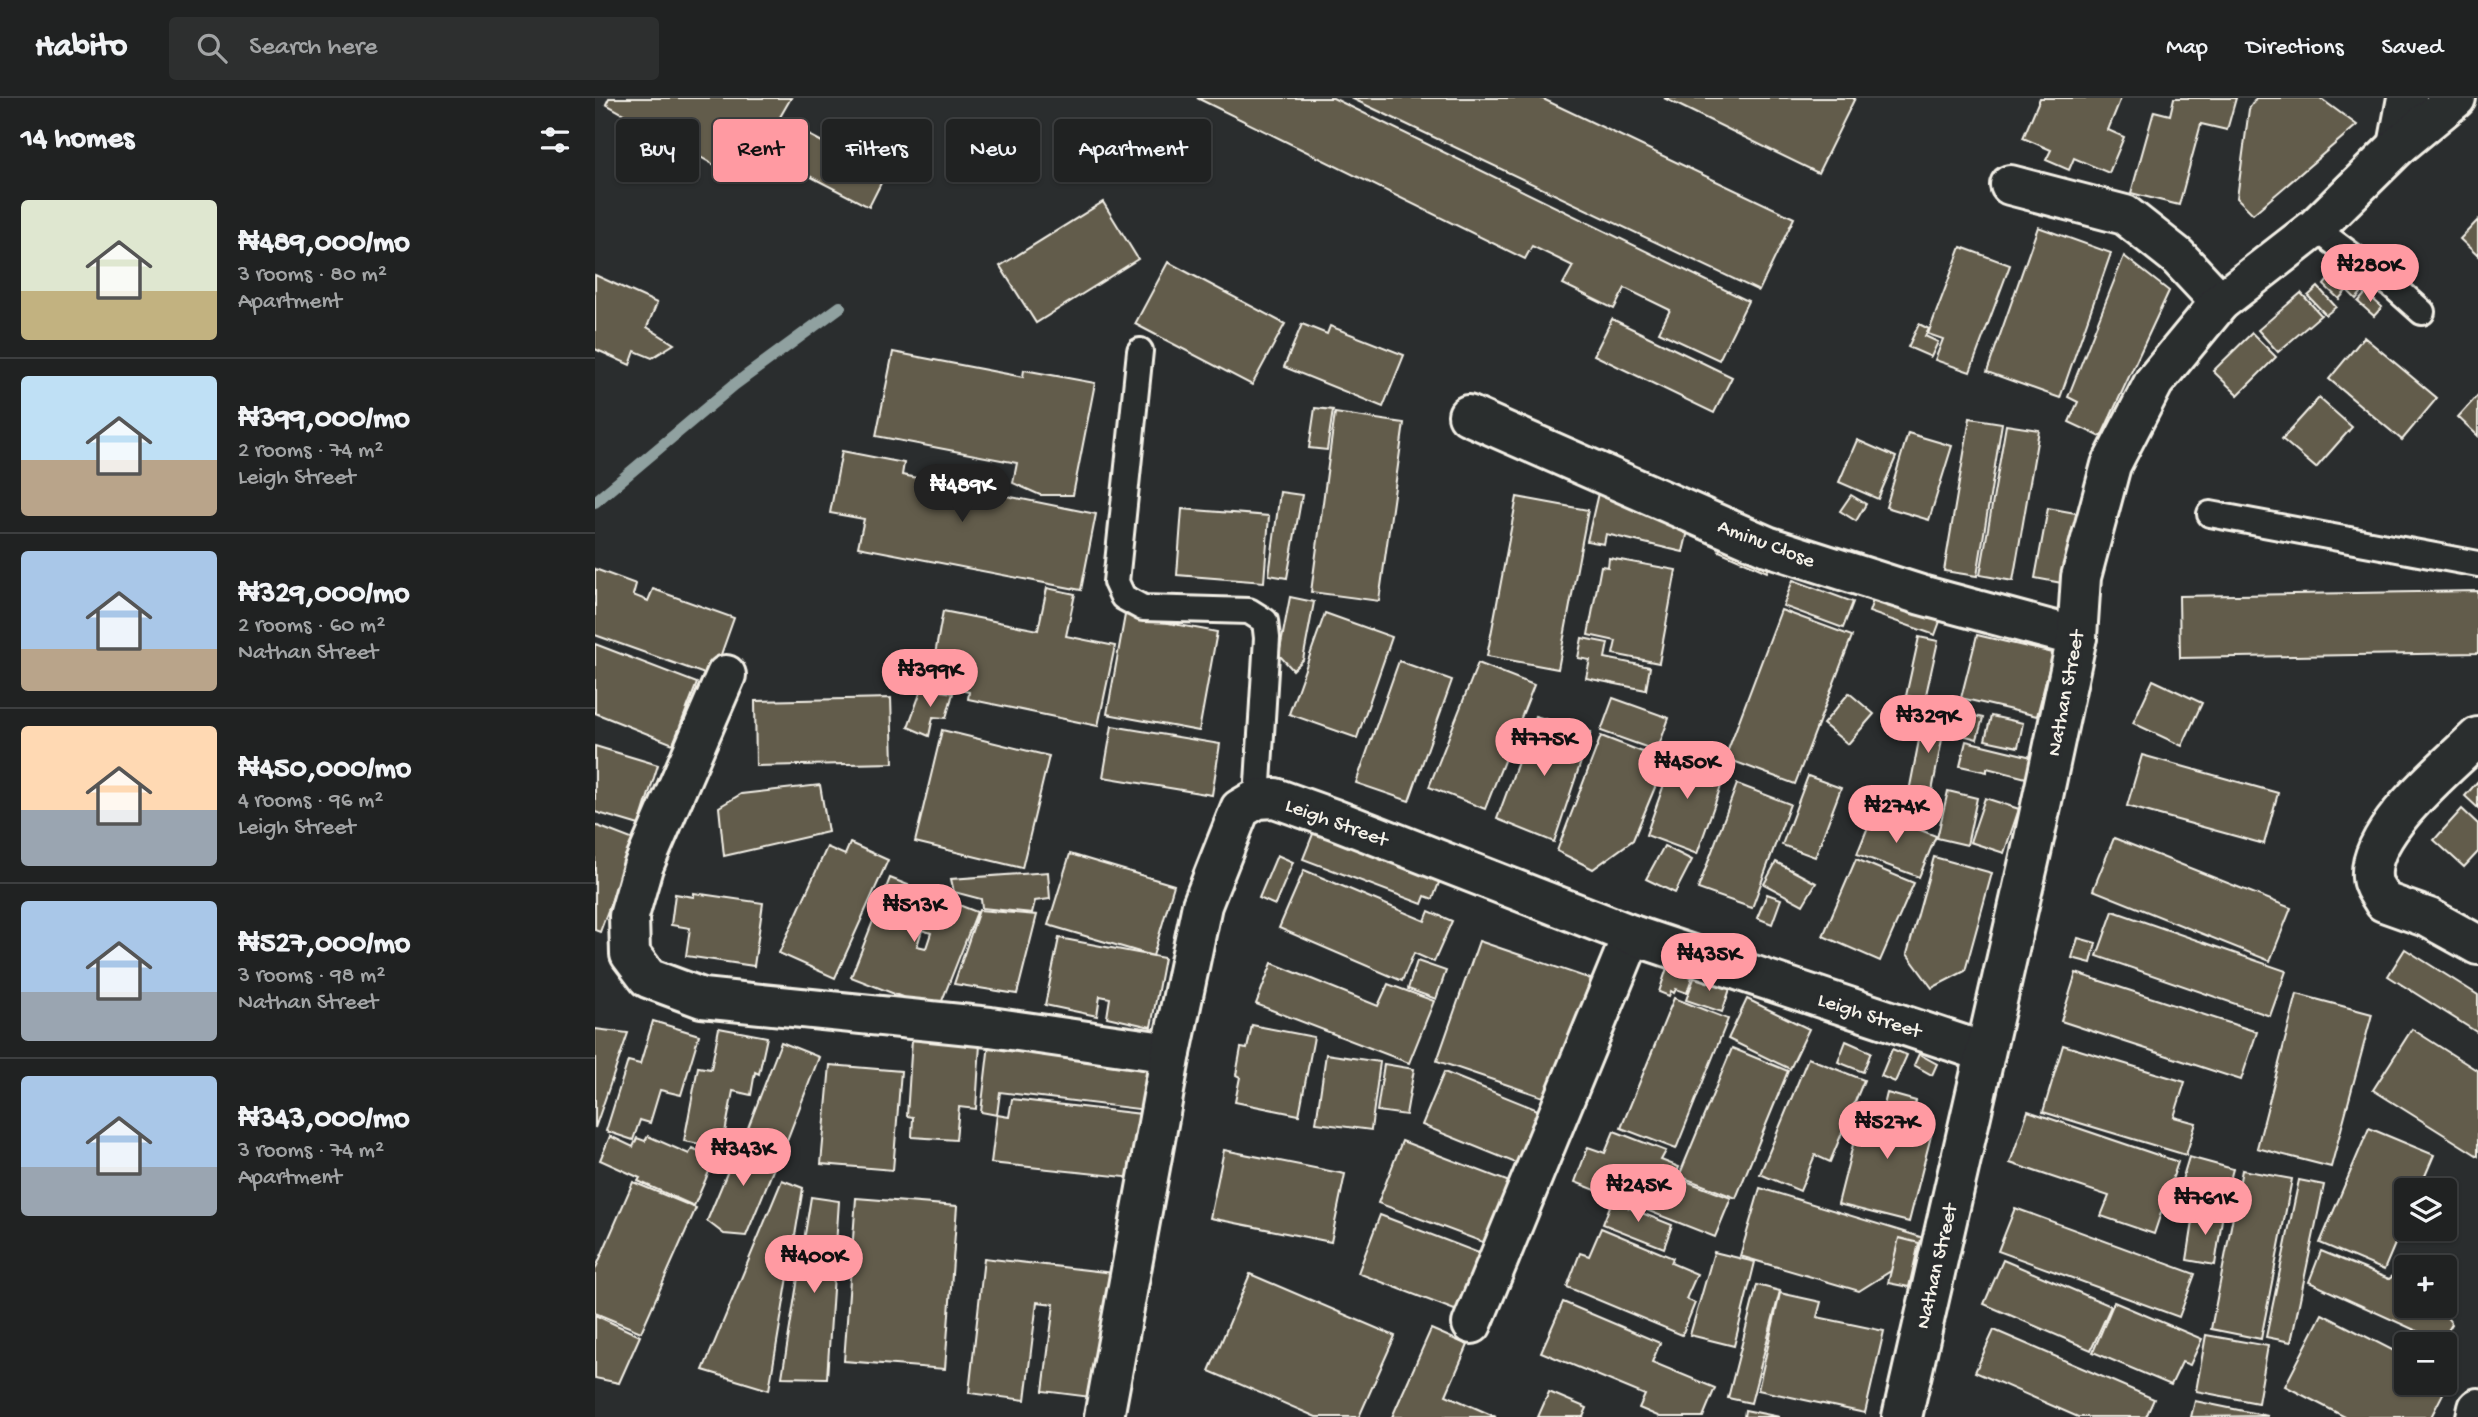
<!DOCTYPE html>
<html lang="en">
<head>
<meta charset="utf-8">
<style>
	body { margin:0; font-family:"Gochi Hand",sans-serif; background:#2d2f2f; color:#f1f3f6; height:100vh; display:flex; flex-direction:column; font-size:26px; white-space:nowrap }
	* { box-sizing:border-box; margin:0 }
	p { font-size:23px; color:#a2a4a5 }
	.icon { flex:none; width:38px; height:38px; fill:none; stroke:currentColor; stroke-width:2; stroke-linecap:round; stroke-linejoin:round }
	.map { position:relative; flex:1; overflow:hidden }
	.side { display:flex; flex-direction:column; background:#202222; width:595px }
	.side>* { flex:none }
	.hud { position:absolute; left:21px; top:21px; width:665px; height:63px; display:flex; gap:14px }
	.fabs { position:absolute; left:1799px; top:1080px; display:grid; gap:14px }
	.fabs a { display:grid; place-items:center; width:63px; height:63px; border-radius:7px; background:#202222; box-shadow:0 2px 5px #0004,0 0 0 2px #3d3f40; font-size:35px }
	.price { position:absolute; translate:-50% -60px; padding:0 16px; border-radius:24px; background:#ff9aa2; color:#111; font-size:23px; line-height:46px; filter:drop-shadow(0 2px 4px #0008) }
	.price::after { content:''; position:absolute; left:50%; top:42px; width:21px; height:16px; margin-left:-10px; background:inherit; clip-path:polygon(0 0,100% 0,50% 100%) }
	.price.on { background:#222; color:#fff }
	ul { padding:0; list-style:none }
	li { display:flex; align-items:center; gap:21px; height:175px; padding:0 21px }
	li+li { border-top:2px solid #3d3f40 }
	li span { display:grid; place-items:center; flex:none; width:196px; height:140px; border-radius:7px; color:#555 }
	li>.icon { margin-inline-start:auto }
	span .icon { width:84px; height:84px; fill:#fffc; stroke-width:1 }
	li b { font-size:30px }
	h2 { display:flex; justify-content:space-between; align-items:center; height:84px; padding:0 21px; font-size:30px }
	.tag { padding:0 24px; border-radius:7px; background:#202222; box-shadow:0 2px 5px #0004,0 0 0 2px #3d3f40; font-size:24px; line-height:63px }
	.tag.on { background:#ff9aa2; color:#111 }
	header { display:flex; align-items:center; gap:42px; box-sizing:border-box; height:98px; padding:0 35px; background:#202222; border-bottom:2px solid #3d3f40 }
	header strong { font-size:33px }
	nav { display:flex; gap:38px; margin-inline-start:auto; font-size:24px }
	.search { width:490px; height:63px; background:#2d2f2f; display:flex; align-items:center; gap:18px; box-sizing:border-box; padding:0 24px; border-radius:7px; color:#a2a4a5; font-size:26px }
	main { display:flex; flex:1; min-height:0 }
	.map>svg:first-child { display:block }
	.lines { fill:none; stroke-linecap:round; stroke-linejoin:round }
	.stream { stroke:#90a1a0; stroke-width:12 }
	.building { fill:#625b4b; stroke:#f4f1e8; stroke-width:2; fill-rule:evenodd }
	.service-casing { stroke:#f4f1e8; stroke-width:30 }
	.minor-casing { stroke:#f4f1e8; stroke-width:44 }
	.service { stroke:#2a2d2e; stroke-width:24 }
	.minor { stroke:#2a2d2e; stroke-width:38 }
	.labels { text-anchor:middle; stroke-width:7; stroke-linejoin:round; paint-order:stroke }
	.street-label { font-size:21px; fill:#f4f1e8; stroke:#2a2d2e }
</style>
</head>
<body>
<header>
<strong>Habito</strong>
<div class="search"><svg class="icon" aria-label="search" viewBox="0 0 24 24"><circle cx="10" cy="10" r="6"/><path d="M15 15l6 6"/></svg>Search here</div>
<nav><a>Map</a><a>Directions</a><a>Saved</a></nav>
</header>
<main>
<section class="side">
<h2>14 homes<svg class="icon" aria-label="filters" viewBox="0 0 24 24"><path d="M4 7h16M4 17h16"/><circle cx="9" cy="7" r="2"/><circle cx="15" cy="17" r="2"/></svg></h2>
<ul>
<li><span style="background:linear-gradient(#dfe7d0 65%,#c2b280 0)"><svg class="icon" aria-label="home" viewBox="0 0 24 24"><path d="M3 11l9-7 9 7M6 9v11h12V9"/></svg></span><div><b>₦489,000/mo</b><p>3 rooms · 80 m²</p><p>Apartment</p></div></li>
<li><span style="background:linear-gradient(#bfe0f5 60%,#b9a48a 0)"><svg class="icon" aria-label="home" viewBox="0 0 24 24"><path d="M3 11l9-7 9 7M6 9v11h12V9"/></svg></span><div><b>₦399,000/mo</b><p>2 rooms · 74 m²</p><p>Leigh Street</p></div></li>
<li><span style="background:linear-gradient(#a9c7e8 70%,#b9a48a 0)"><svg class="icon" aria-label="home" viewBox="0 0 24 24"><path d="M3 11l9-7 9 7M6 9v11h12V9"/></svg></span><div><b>₦329,000/mo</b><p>2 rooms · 60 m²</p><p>Nathan Street</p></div></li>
<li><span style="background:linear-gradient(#ffd9b3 60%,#9aa5b1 0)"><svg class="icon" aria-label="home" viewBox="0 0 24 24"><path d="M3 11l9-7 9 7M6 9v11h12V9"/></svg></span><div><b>₦450,000/mo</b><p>4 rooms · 96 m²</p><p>Leigh Street</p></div></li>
<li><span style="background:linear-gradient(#a9c7e8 65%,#9aa5b1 0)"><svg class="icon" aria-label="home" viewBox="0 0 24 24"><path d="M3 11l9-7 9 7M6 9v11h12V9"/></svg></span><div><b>₦527,000/mo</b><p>3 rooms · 98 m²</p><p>Nathan Street</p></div></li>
<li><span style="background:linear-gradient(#a9c7e8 65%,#9aa5b1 0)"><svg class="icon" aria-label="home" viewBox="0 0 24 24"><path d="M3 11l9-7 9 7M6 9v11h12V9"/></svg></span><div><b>₦343,000/mo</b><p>3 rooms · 74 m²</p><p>Apartment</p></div></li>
</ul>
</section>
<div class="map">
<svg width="1883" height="1319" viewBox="0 0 1883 1319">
	<rect width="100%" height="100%" fill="#2a2d2e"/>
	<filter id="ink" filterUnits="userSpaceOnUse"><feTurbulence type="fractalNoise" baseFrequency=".0143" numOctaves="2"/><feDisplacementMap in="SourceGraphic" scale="14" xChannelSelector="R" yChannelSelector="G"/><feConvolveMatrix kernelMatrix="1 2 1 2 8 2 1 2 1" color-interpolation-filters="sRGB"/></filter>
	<g filter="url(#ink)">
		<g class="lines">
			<!-- stream -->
			<path class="stream" d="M0,404L139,287L245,209"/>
		</g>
		<!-- building -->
		<g class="building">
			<path d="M14,0H196L148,83L11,6Z"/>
			<path d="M602,0H738L1153,203L1124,262L1064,234L1075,212L1030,190L1019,211L968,186L978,168L937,148L930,161Z"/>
			<path d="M756,0H946L1199,120L1164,193Z"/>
			<path d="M1069,0H1260L1223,75Z"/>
			<path d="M1445,0H1526L1513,32L1529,39L1514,75L1479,60L1474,72L1451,62L1456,52L1428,40Z"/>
			<path d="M1579,0H1641L1632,32L1606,26L1584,107L1536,95L1559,13L1575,17Z"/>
			<path d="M1661,0H1725L1762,27L1658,116L1642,100L1654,11Z"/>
			<path d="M214,37L290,77L274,109L197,69Z"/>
			<path d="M508,104L543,161L441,225L405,168Z"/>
			<path d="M1883,122V158L1865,141Z"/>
			<path d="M1443,129L1516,155L1465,300L1392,274Z"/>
			<path d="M1366,149L1415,167L1375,274L1340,262L1348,241L1333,236Z"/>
			<path d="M1529,158L1574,193L1506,339L1474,324L1483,304L1473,299Z"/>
			<path d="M573,164L690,226L657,287L540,226Z"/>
			<path d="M1751,167L1772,188L1761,201L1739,179Z"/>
			<path d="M0,177L62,205L52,229L79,246L57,260L40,253L35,267L0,251Z"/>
			<path d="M1736,178L1751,193L1744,201L1729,187Z"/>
			<path d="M1723,189L1741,209L1731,217L1713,198Z"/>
			<path d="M1706,195L1726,217L1683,254L1663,232Z"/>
			<path d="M1771,195L1787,209L1779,218L1763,204Z"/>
			<path d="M1017,221L1137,279L1119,315L999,257Z"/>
			<path d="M707,226L732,236L735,228L809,257L788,309L689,269Z"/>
			<path d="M1324,226L1334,231L1330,238L1343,244L1336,259L1313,249Z"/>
			<path d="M1657,235L1681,259L1643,297L1618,273Z"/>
			<path d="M1769,239L1842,300L1807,342L1734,281Z"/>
			<path d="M298,254L428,279L429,272L500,285L478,397H445L418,385L422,365L281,338Z"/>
			<path d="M1883,297V338L1863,319Z"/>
			<path d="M1724,300L1757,329L1721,370L1687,341Z"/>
			<path d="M720,310L738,312L732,352L714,350Z"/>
			<path d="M740,315L809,325L784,503L716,494Z"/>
			<path d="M1375,320L1407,325L1382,478L1349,473Z"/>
			<path d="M1411,327L1444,332L1418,483L1385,477Z"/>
			<path d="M1313,335L1357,348L1334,422L1291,409Z"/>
			<path d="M1262,342L1301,359L1283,401L1244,384Z"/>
			<path d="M247,353L309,365L307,377L501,416L486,492L263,449L269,421L235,415Z"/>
			<path d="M685,394L707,397L692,480L674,477Z"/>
			<path d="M1003,395L1097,416L1088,454L1011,436L1009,446L992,443Z"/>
			<path d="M1256,397L1271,406L1261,423L1245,413Z"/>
			<path d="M922,399L993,412L963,571L892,558Z"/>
			<path d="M1453,410L1486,416L1472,486L1440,480Z"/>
			<path d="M587,411L674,418L669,484L582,477Z"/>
			<path d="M1130,437L1179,458L1172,474L1124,453Z"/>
			<path d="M1014,460L1081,472L1064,565L1018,556L1021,543L993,537L1006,468L1013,469Z"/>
			<path d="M0,471L41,486L38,497L53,503L58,491L139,520L118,579L0,537Z"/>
			<path d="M1198,482L1258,504L1248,530L1188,508Z"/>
			<path d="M452,490L480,496L471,538L520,548L503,628L373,601L374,594L352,589L354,579L339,562L348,513L443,532Z"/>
			<path d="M1883,493V555L1585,560L1584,498Z"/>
			<path d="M1280,496L1347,518L1340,537L1274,514Z"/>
			<path d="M695,499L719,504L708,562L698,572L684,557Z"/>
			<path d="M1186,512L1257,538L1200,686L1130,660Z"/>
			<path d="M730,515L797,539L762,640L694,616Z"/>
			<path d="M530,517L622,534L604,633L512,616Z"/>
			<path d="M1382,537L1458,555L1442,618L1366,600Z"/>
			<path d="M1324,539L1343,543L1330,601L1311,598Z"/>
			<path d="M987,540L1013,545L1010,560L1055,569L1051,592L991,580L995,562L983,560Z"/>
			<path d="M0,546L102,585L78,646L0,615Z"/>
			<path d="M804,563L857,582L814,703L761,685Z"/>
			<path d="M883,565L939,587L890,711L834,689Z"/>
			<path d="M1558,582L1607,605L1587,648L1538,625Z"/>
			<path d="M327,590L358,595L351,620L338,619L334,638L313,629Z"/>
			<path d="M1254,595L1279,616L1253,646L1228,626Z"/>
			<path d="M296,600L298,665L161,668L160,603Z"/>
			<path d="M1018,600L1074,620L1062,653L1006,633Z"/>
			<path d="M1332,601L1354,605L1333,714L1311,709Z"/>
			<path d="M1359,613L1388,620L1382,641L1353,633Z"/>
			<path d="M940,618L996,634L959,744L902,721Z"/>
			<path d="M1396,618L1428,625L1423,649L1390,642Z"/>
			<path d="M517,628L625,646L617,697L508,679Z"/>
			<path d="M347,632L454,658L427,770L320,744Z"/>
			<path d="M1006,638L1071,663L1038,742L998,771L962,753Z"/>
			<path d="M1371,643L1445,661L1439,682L1392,670V674L1365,668Z"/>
			<path d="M0,648L63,667L44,727L0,714Z"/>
			<path d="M1082,650L1133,668L1102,756L1051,737Z"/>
			<path d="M1547,657L1683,695L1669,746L1532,708Z"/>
			<path d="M1213,678L1246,690L1220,759L1187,747Z"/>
			<path d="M1883,683V710L1870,698Z"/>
			<path d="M1142,686L1195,706L1157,810L1103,791Z"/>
			<path d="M225,687L233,734L129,758L124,709L146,696Z"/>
			<path d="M1353,693L1382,700L1372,747L1342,740Z"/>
			<path d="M1390,700L1424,711L1409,755L1375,744Z"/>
			<path d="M1867,711L1883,726V754L1869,769L1839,742Z"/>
			<path d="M1279,714L1341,738L1324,779L1262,756Z"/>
			<path d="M0,727L39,742L5,834L0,832Z"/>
			<path d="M720,731L846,779L838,801L830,798L827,806L708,761Z"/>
			<path d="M1519,740L1696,810L1675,863L1498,792Z"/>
			<path d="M255,745L293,762L240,880L184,855L232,749L250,757Z"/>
			<path d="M1069,748L1097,762L1080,795L1051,781Z"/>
			<path d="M475,756L579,787L558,858L453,827Z"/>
			<path d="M682,757L698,764L680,807L664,800Z"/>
			<path d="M1339,759L1397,775L1370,873L1337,890L1312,856Z"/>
			<path d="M1261,761L1319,785L1285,863L1228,838Z"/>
			<path d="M1181,764L1221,785L1208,807L1169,786Z"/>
			<path d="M709,772L830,823L834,813L857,823L839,864L819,855L807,883L684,830Z"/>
			<path d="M453,774L455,801L440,803L437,815L387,810L386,801L359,794L356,781Z"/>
			<path d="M295,780L382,814L343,913L256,879ZM327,832L336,835L331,850L322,848Z"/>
			<path d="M99,795L168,805L159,868L91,858L95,830L76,827L80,796L99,799Z"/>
			<path d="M1172,796L1186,801L1177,826L1162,820Z"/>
			<path d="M384,812L442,817L422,896L359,886Z"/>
			<path d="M1518,813L1691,873L1675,918L1502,858Z"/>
			<path d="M464,840L569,860L556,929L512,919L515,900L505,898L502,918L450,907Z"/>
			<path d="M1483,840L1501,845L1496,865L1477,860Z"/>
			<path d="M884,843L996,881L954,1001L842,963Z"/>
			<path d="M1810,851L1883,897V935L1793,878Z"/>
			<path d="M822,863L851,873L841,901L813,891Z"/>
			<path d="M1074,864L1099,873L1092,895L1081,891L1079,895L1076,893L1074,898L1064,894Z"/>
			<path d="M677,865L783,908L793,886L839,903L814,965L661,906Z"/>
			<path d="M1101,875L1136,888L1127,914L1091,902Z"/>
			<path d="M1481,875L1662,934L1646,982L1466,923Z"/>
			<path d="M1702,896L1777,916L1736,1069L1662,1050Z"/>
			<path d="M1079,900L1133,921L1081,1051L1026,1030Z"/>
			<path d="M1152,901L1214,931L1195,971L1133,941Z"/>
			<path d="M58,923L104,937L86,997L65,992L55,1025L45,1022L38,1042L11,1033L33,963L45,966Z"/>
			<path d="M657,927L719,939L704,1017L640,1004L645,979L641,977L646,950L652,951Z"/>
			<path d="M124,930L172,939L164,976L160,974L156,997L138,993L127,1050L89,1043L103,969L116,971Z"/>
			<path d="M0,931L33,935L0,1030Z"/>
			<path d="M1817,931L1883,973V1058L1778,992Z"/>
			<path d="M317,941L385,946L381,1011L364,1009L361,1042L317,1039L318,1019L312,1018Z"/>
			<path d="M1251,943L1276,954L1268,974L1243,964Z"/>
			<path d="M186,944L224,959L189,1050L151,1035Z"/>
			<path d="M394,946L556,966L551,1012L405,994L402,1017L386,1014Z"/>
			<path d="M1468,947L1590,984L1579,1019L1601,1025L1591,1057L1448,1014Z"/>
			<path d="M1137,950L1193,973L1141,1100L1084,1078Z"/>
			<path d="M1297,951L1312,957L1300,984L1286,978Z"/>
			<path d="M731,956L785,964L776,1032L721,1025Z"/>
			<path d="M1324,956L1342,966L1337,977L1319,967Z"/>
			<path d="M1213,960L1269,982L1235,1064L1220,1057L1205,1093L1165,1076Z"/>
			<path d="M789,966L819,971L811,1017L782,1013Z"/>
			<path d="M235,967L306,973L298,1072L226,1066Z"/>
			<path d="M849,974L960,1019L938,1072L827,1027Z"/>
			<path d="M1292,995L1321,1003L1315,1024L1338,1030L1314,1124L1243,1106L1266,1015L1286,1020Z"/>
			<path d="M417,1001L546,1016L539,1080L396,1065L402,1017L414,1019Z"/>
			<path d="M1433,1013L1583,1064L1559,1136L1506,1118L1514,1098L1415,1065Z"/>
			<path d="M1774,1030L1839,1057L1824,1092H1811V1120L1789,1172L1725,1145Z"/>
			<path d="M1019,1033L1071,1053L1066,1062L1084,1069L1080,1079L1136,1100L1120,1139L980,1084L993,1049L1010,1055Z"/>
			<path d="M15,1038L38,1049L42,1040L50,1043L53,1038L94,1056L97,1050L120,1060L99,1108L43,1083L45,1080L5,1062Z"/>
			<path d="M147,1039L185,1055L151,1138L129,1136L112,1123Z"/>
			<path d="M807,1043L925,1088L901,1149L783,1105Z"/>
			<path d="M629,1052L750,1076L736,1144L615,1120Z"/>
			<path d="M1594,1059L1638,1071L1629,1104L1584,1092Z"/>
			<path d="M1647,1072L1697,1081L1666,1241L1616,1231Z"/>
			<path d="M187,1082L208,1090L174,1292L108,1272Z"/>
			<path d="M1704,1082L1729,1087L1696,1244L1671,1239Z"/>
			<path d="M38,1084L101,1110L46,1234L0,1215V1172Z"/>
			<path d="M1165,1090L1342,1144L1264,1193L1145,1158Z"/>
			<path d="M216,1099L244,1103L232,1280L187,1279Z"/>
			<path d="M261,1100L362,1108L350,1271L249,1263Z"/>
			<path d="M1017,1103L1077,1127L1069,1150L1008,1126Z"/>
			<path d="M1420,1110L1600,1176L1584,1219L1403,1153Z"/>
			<path d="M1600,1111L1628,1115L1620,1167L1592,1162Z"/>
			<path d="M785,1117L884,1155L862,1213L763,1175Z"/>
			<path d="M1006,1130L1078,1160L1076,1165L1102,1176L1091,1201L1100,1205L1087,1237L972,1189L985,1155L994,1158Z"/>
			<path d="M1304,1140L1324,1145L1314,1189L1293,1185Z"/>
			<path d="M1726,1153L1794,1181L1812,1167L1811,1208H1843L1857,1226L1846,1244L1714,1184Z"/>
			<path d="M1119,1154L1160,1164L1139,1248L1095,1237Z"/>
			<path d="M389,1160L518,1175L503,1300L448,1293L459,1206L442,1204L430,1302L374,1295Z"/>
			<path d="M1408,1162L1516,1208L1496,1252L1389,1206Z"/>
			<path d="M655,1176L800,1238L764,1319H721L614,1273Z"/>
			<path d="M1162,1187L1185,1193L1156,1305L1133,1300Z"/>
			<path d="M1185,1195L1226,1204L1222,1219L1289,1233L1270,1315L1163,1292Z"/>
			<path d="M968,1204L1065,1245L1057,1264L1120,1290L1108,1319H1065L1044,1310L1050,1297L946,1254Z"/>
			<path d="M1519,1204L1607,1241L1595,1267L1587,1264L1576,1287L1498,1254Z"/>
			<path d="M1727,1216L1811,1259V1284H1850V1279L1855,1282L1836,1319H1750L1690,1288Z"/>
			<path d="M0,1217L45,1238L24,1285L0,1280Z"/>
			<path d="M836,1231L873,1247L851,1297L901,1319H797Z"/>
			<path d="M1399,1232L1559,1301L1551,1319H1483L1380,1274Z"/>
			<path d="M1611,1237L1673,1248L1663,1305L1601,1293Z"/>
			<path d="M954,1294L992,1310L988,1319H943Z"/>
			<path d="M1600,1303L1673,1318L1596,1319Z"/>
			<path d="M1150,1312L1185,1319H1149Z"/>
		</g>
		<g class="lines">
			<defs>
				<g id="service">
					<path d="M1720,130L1799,189L1827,214"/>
					<path d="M545,253L521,484L528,499L548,510L654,513L670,523L672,540L662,701"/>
					<path d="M1615,416L1883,466"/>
				</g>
				<g id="minor">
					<path d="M1803,48L1812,0"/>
					<path d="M1415,87L1530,117L1582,158L1625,204"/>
					<path d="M873,317L1172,448L1326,497L1482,539"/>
					<path d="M131,577L48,769L34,818L35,856L53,880L107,900L395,929L576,955"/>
					<path d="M1883,639C1851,670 1773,733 1777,779C1777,787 1785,797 1789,804L1834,820L1883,847"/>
					<path d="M877,1226L1037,837"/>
					<path d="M509,1319L576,955L607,807L645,711L662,701L680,700L739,721L1037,837L1389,954"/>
					<path d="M1307,1319L1437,750L1482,539L1486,479L1516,367L1559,284L1625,204L1720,130L1803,48L1861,0"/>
					<path d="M1881,1319L1883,1310"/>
				</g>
			</defs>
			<!-- service casing -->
			<use href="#service" class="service-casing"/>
			<!-- minor casing -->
			<use href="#minor" class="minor-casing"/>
			<!-- service -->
			<use href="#service" class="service"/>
			<!-- minor -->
			<use href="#minor" class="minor"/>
		</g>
	</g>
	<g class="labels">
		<!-- street labels -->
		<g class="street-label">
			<text transform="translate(1172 444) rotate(21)" y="7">Aminu Close</text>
			<text transform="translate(1469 595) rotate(-79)" y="7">Nathan Street</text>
			<text transform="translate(742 723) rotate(20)" y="7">Leigh Street</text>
			<text transform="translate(1275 916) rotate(18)" y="7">Leigh Street</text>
			<text transform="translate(1340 1168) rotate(-77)" y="7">Nathan Street</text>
		</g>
	</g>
</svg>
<div class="fabs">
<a><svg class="icon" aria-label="layers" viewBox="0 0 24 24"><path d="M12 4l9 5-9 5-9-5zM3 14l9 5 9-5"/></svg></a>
<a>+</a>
<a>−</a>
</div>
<b class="price" style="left:1775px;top:206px">₦280K</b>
<b class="price on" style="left:367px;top:426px">₦489K</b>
<b class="price" style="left:335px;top:611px">₦399K</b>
<b class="price" style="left:1333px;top:657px">₦329K</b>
<b class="price" style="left:949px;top:680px">₦775K</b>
<b class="price" style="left:1092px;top:703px">₦450K</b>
<b class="price" style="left:1301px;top:747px">₦274K</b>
<b class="price" style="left:319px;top:846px">₦513K</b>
<b class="price" style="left:1114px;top:895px">₦435K</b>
<b class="price" style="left:1292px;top:1063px">₦527K</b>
<b class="price" style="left:148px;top:1090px">₦343K</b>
<b class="price" style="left:1043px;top:1126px">₦245K</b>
<b class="price" style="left:1610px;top:1139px">₦761K</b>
<b class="price" style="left:219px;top:1197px">₦400K</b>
<div class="hud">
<a class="tag">Buy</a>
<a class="tag on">Rent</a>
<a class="tag">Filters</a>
<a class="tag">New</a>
<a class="tag">Apartment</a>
</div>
</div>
</main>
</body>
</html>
